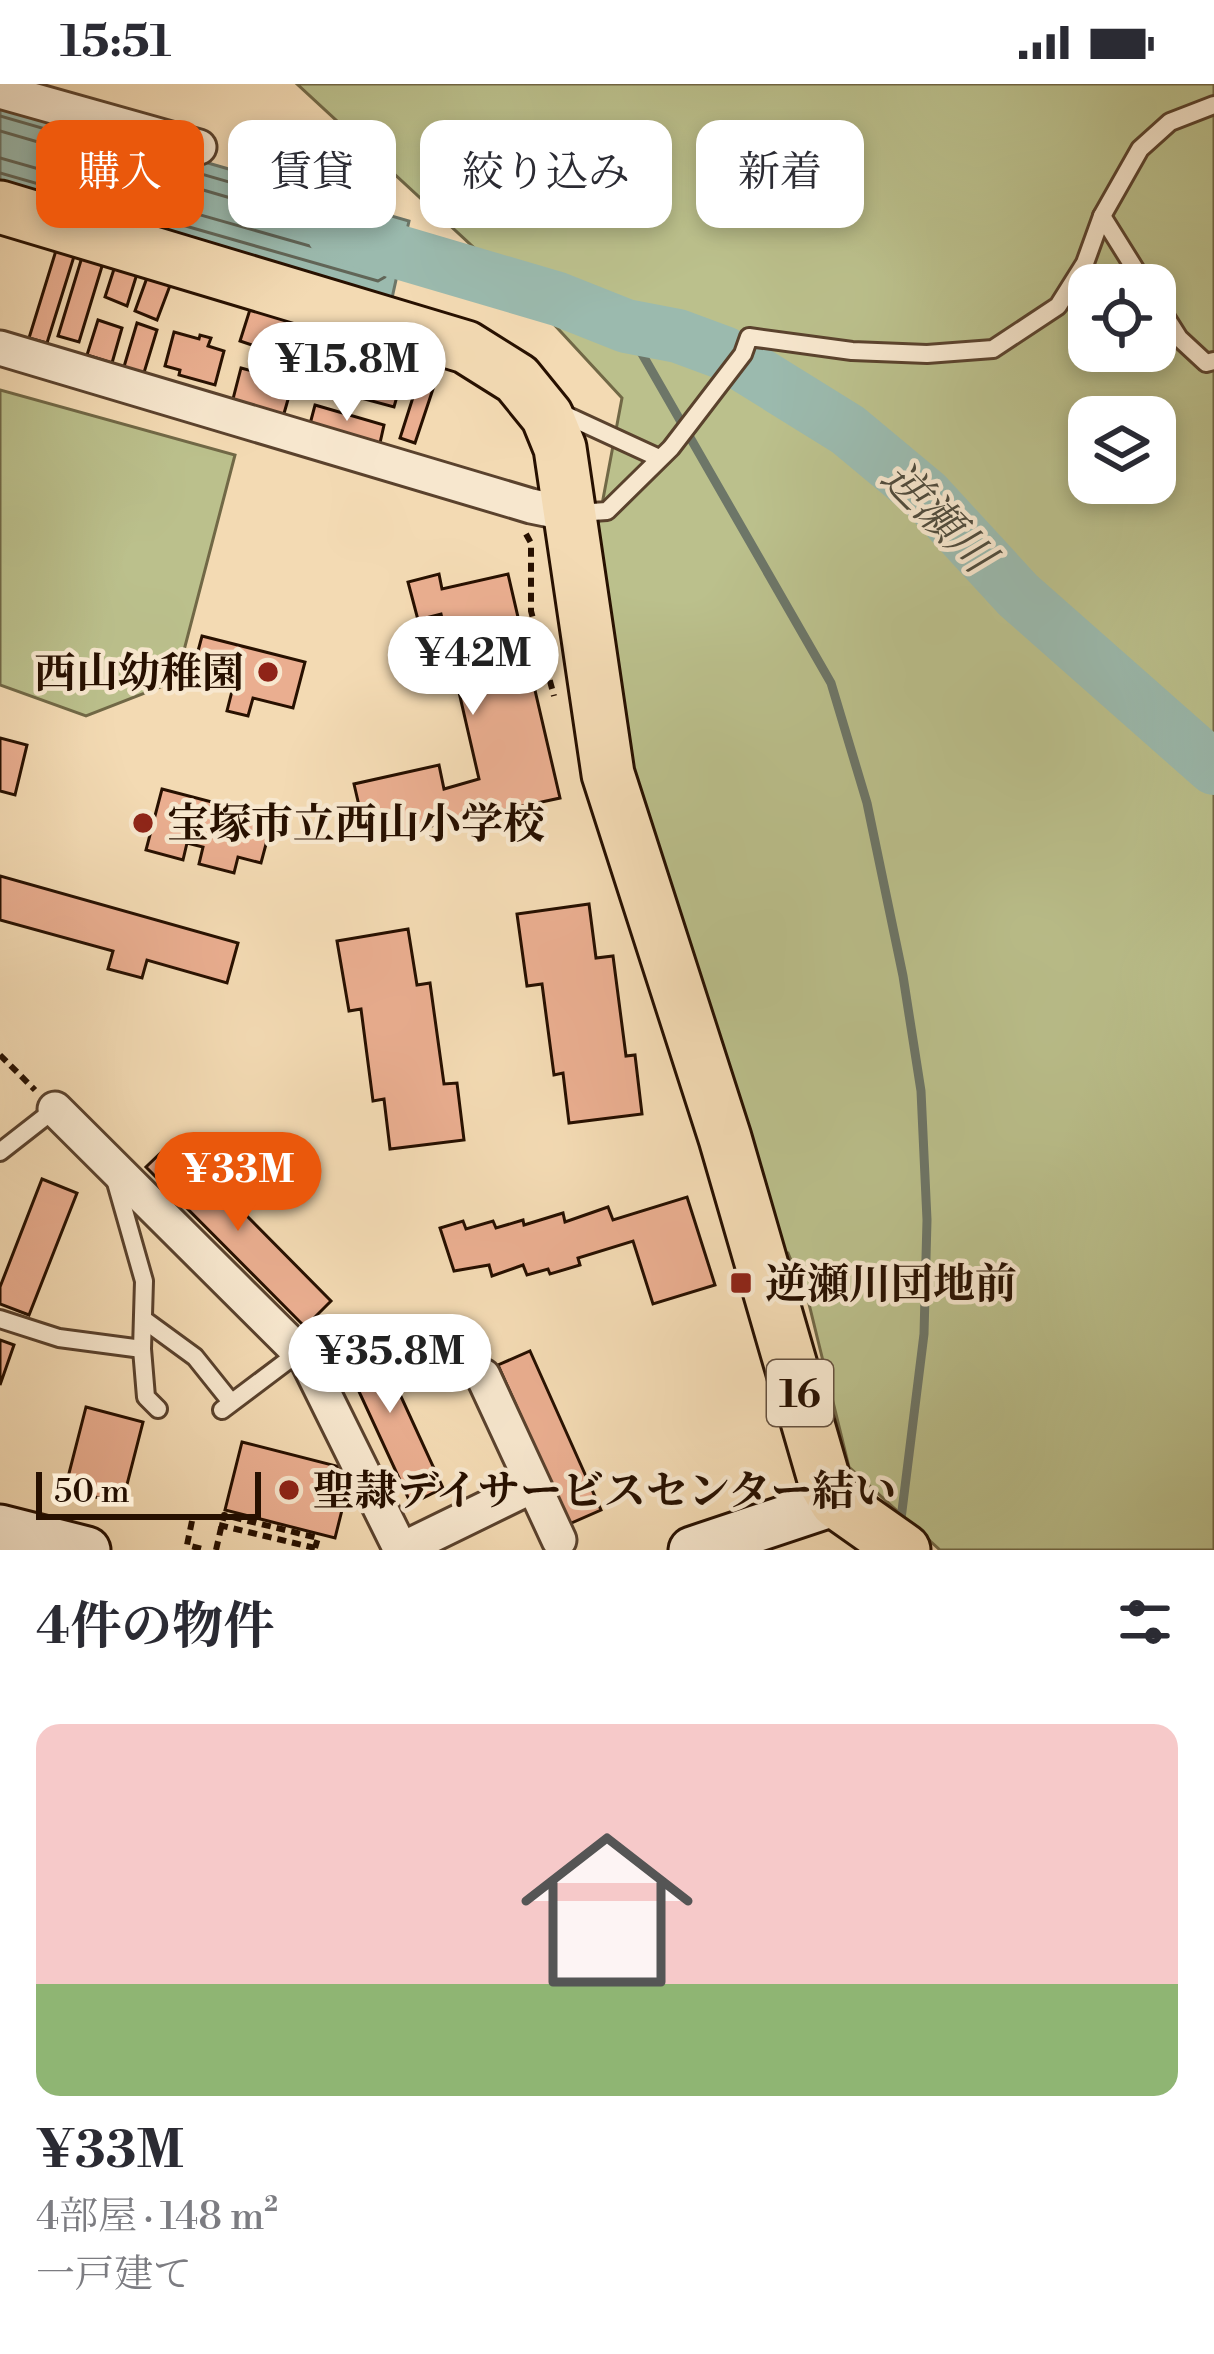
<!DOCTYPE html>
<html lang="ja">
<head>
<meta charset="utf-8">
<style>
	body { margin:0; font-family:"Libre Bodoni","Noto Serif JP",serif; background:#f7f7f7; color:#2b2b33; height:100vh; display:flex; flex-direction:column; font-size:45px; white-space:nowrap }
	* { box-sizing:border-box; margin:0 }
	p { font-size:39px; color:#7c7c81 }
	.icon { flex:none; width:66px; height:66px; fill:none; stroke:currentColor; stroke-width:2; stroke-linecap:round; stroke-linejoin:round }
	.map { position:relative; height:1466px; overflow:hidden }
	.panel { display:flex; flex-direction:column; background:#fff; flex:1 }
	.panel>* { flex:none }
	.guide { position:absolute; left:36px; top:36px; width:1143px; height:108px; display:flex; gap:24px }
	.fabs { position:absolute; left:1068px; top:180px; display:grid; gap:24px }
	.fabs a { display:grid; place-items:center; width:108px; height:108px; border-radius:24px; background:#fff; box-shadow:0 6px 18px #0003; font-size:60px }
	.scale { position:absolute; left:36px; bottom:30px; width:225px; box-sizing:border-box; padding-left:12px; border:6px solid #271000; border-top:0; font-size:33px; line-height:42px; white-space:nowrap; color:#271000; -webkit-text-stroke:9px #f7e7ce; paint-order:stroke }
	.price { position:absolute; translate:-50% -102px; padding:0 27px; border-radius:42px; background:#fff; color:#222; font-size:39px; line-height:78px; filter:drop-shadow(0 3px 6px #0008) }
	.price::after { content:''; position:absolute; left:50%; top:72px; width:36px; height:27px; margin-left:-18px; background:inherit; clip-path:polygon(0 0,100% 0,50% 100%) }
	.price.active { background:#ea580c; color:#fff }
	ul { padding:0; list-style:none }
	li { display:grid; align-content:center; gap:24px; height:636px; padding:0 36px }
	li span { display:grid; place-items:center; height:372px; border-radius:24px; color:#555 }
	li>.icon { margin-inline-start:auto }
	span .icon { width:216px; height:216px; fill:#fffc; stroke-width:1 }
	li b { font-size:51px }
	h2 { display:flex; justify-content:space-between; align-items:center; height:144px; padding:0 36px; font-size:51px }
	.tag { padding:0 42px; border-radius:24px; background:#fff; box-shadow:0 6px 18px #0003; font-size:42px; line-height:108px }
	.tag.active { background:#ea580c; color:#fff }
	.status { display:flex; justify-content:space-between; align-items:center; height:84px; padding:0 60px; background:#fff; direction:ltr }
	.status svg { height:33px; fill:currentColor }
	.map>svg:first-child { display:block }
	.green { fill:#bbc08c; stroke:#716846; stroke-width:3; fill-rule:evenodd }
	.water { fill:#9bbaae; stroke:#6d7668; stroke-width:3 }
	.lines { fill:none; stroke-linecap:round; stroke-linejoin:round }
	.shore { stroke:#616557; stroke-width:3 }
	.stream { stroke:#6d7668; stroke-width:9 }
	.river { stroke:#9bbaae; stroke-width:54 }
	.building { fill:#eaae90; stroke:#271000; stroke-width:3 }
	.lane-casing { stroke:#5a422d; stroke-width:22 }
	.street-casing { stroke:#5a422d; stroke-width:39 }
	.secondary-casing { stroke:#271000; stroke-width:51 }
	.primary-casing { stroke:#271000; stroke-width:57 }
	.path { stroke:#271000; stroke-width:6; stroke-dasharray:9 6; stroke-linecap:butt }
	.lane { stroke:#f7e7ce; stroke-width:16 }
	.street { stroke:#f7e7ce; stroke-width:33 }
	.secondary { stroke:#f7e7ce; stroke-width:45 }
	.primary { stroke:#f3dab3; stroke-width:51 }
	.poi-dot { fill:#8f2418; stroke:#f7e7ce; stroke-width:4.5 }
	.labels { text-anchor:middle; stroke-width:9; stroke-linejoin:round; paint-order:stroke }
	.shield { fill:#f7e7ce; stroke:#65503e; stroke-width:3 }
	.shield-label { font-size:39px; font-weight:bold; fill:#271000 }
	.poi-label { font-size:42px; font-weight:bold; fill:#271000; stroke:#f7e7ce; text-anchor:start }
	.water-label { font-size:45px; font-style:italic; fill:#504c3d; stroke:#f7e7ce }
</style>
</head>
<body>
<div class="status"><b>15:51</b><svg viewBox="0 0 49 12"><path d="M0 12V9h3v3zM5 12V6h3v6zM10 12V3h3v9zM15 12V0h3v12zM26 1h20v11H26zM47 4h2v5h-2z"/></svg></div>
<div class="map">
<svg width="1214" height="1466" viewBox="0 0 1214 1466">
	<rect width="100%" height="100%" fill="#f3dab3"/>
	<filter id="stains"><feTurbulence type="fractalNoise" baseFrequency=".00167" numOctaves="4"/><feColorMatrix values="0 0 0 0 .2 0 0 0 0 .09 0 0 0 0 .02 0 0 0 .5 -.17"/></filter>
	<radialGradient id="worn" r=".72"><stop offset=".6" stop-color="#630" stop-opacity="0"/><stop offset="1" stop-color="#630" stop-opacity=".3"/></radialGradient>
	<!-- green -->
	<g class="green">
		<path d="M297,0H1214V1466H940L849,1383L809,1220L788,1169L775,1170L637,747L591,479L622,314L537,222ZM1089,201H1155V267H1089ZM1089,333H1155V399H1089Z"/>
		<path d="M0,306L235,371L176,597L86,632L0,601Z"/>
	</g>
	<!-- water -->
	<path class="water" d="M0,19L409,137L392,214L0,100Z"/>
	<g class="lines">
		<!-- shore -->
		<g class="shore">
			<path d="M0,32L389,144L394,151L385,193L378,197L0,89"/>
			<path d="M0,47L372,155L376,160L373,173L366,178L0,74"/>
		</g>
		<!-- stream -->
		<path class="stream" d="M626,242L831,599L867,719L903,892L921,1007L927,1136L924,1250L900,1443"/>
		<!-- river -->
		<path class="river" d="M334,149L558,215L626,242L678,252L724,269L848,346L926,411L1018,511L1214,684"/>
	</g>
	<!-- building -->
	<g class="building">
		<path d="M58,160L76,166L47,259L29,254Z"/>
		<path d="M82,173L103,179L79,258L58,252Z"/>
		<path d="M115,182L134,188L136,193L127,222L105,213Z"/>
		<path d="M148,191L171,199L157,236L135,227Z"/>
		<path d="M253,216L308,241L296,276L240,257Z"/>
		<path d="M98,236L122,244L112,279L87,271Z"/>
		<path d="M137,239L157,246L143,292L123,286Z"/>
		<path d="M174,248L199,255L200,251L211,254L208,262L224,267L215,301L179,291L180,286L165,282Z"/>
		<path d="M378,273L406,281L394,323L342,309L350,282L374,289Z"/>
		<path d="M423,282L439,287L415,359L400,354Z"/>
		<path d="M241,284L293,298L283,333L233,315Z"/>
		<path d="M315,321L384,341L380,359L310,340Z"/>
		<path d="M439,490L442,505L508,490L560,714L367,756L354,700L439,681L444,705L479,695L441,530L418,536L408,498Z"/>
		<path d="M202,552L305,578L293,624L253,614L248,632L227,627L232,607L190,597Z"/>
		<path d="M0,654L27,661L15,711L0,707Z"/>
		<path d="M162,705L273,734L261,779L238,773L234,789L199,780L203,763L187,759L183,776L146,766Z"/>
		<path d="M0,792L238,859L227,899L147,876L142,894L108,885L113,867L0,836Z"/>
		<path d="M589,820L596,874L613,872L626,972L635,971L642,1030L569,1039L563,989L554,991L542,900L527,902L517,830Z"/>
		<path d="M408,845L417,901L430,899L444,1000L457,999L464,1056L390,1065L384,1015L373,1017L361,925L349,927L337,857Z"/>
		<path d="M173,1057L331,1217L305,1243L146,1083Z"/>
		<path d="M42,1095L77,1109L29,1231L0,1220V1203Z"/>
		<path d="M687,1113L715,1201L653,1220L633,1157L578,1174L580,1181L550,1190L548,1185L527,1191L523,1181L492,1192L489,1181L454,1187L440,1144L463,1137L466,1145L493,1137L496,1144L523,1136L524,1141L563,1129L565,1138L608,1123L613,1136Z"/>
		<path d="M370,1245L443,1404L411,1420L337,1260Z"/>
		<path d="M0,1256L14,1261L0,1301Z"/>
		<path d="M530,1267L601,1426L569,1440L498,1281Z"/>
		<path d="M86,1323L143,1338L122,1420L65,1405Z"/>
		<path d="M242,1358L352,1386L335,1454L225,1426Z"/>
	</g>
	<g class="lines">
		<defs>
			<g id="lane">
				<path d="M1102,132L1145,201"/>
				<path d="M1155,216L1179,254L1206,279L1214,277"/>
				<path d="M557,327L659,374"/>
				<path d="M577,429L607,427L671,364L743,270L749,253L852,267L927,270L993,265L1058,222L1085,179L1102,132L1140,65L1170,38L1214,21"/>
				<path d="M0,1068L55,1025"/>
				<path d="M115,1095L144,1197L142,1265L146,1313L158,1325"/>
				<path d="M0,1235L59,1254L142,1265"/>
				<path d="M143,1235L195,1273L231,1318"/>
				<path d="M222,1326L299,1268"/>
			</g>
			<g id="street">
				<path d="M0,7L199,63"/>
				<path d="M0,264L531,422L570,430"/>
				<path d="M55,1025L307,1276L401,1466"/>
				<path d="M483,1292L559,1456"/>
				<path d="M401,1466L532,1402"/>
			</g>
			<g id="secondary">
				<path d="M0,1444L87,1466"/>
				<path d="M692,1466L836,1418"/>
			</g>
			<path id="primary" d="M0,123L466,263L517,295L547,332L560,364L608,690L725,1054L825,1399L836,1418L904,1466"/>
		</defs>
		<!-- lane casing -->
		<use href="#lane" class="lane-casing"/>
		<!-- street casing -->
		<use href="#street" class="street-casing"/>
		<!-- secondary casing -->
		<use href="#secondary" class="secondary-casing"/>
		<!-- primary casing -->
		<use href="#primary" class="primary-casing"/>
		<!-- path -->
		<g class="path">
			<path d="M526,450L531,459V527L554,612"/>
			<path d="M0,971L35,1006"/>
			<path d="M192,1437L187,1461L206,1466"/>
			<path d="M219,1441L315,1464"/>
			<path d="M216,1466L224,1431L318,1454L315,1464"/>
		</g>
		<!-- lane -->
		<use href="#lane" class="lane"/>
		<!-- street -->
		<use href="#street" class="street"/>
		<!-- secondary -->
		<use href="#secondary" class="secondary"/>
		<!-- primary -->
		<use href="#primary" class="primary"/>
	</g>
	<!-- markers -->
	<g class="poi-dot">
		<circle cx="268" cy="588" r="12"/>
		<circle cx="143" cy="739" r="12"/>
		<rect x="729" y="1187" width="24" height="24" rx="6"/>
		<circle cx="289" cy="1406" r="12"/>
	</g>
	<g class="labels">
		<!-- shield labels -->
		<rect class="shield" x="767" y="1276" width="66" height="66" rx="9"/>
		<g class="shield-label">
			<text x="800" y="1323">16</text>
		</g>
		<!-- poi labels -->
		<g class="poi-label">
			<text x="244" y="603" text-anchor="end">西山幼稚園</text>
			<text x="167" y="754">宝塚市立西山小学校</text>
			<text x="765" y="1214">逆瀬川団地前</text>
			<text x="313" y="1421">聖隷デイサービスセンター結い</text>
		</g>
		<!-- water labels -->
		<g class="water-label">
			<text transform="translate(939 432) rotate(45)" y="16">逆瀬川</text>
		</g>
	</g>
	<rect width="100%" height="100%" filter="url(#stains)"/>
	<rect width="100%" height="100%" fill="url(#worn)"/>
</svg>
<div class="fabs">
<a><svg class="icon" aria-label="locate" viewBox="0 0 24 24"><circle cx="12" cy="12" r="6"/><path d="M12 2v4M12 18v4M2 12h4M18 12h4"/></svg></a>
<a><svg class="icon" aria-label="layers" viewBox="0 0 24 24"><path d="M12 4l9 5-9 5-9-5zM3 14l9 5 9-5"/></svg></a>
</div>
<div class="scale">50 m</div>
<b class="price" style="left:347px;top:340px">¥15.8M</b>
<b class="price" style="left:473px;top:634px">¥42M</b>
<b class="price active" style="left:238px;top:1150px">¥33M</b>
<b class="price" style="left:390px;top:1332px">¥35.8M</b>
<div class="guide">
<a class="tag active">購入</a>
<a class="tag">賃貸</a>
<a class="tag">絞り込み</a>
<a class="tag">新着</a>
</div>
</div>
<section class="panel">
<h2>4件の物件<svg class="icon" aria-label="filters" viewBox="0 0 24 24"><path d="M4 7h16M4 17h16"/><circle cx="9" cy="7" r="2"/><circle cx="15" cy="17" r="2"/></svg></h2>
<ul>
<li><span style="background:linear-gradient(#f6c9c9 70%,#8fb573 0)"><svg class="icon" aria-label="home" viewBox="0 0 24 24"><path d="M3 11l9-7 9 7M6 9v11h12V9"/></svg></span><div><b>¥33M</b><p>4部屋 · 148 m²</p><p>一戸建て</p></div></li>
</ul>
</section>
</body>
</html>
